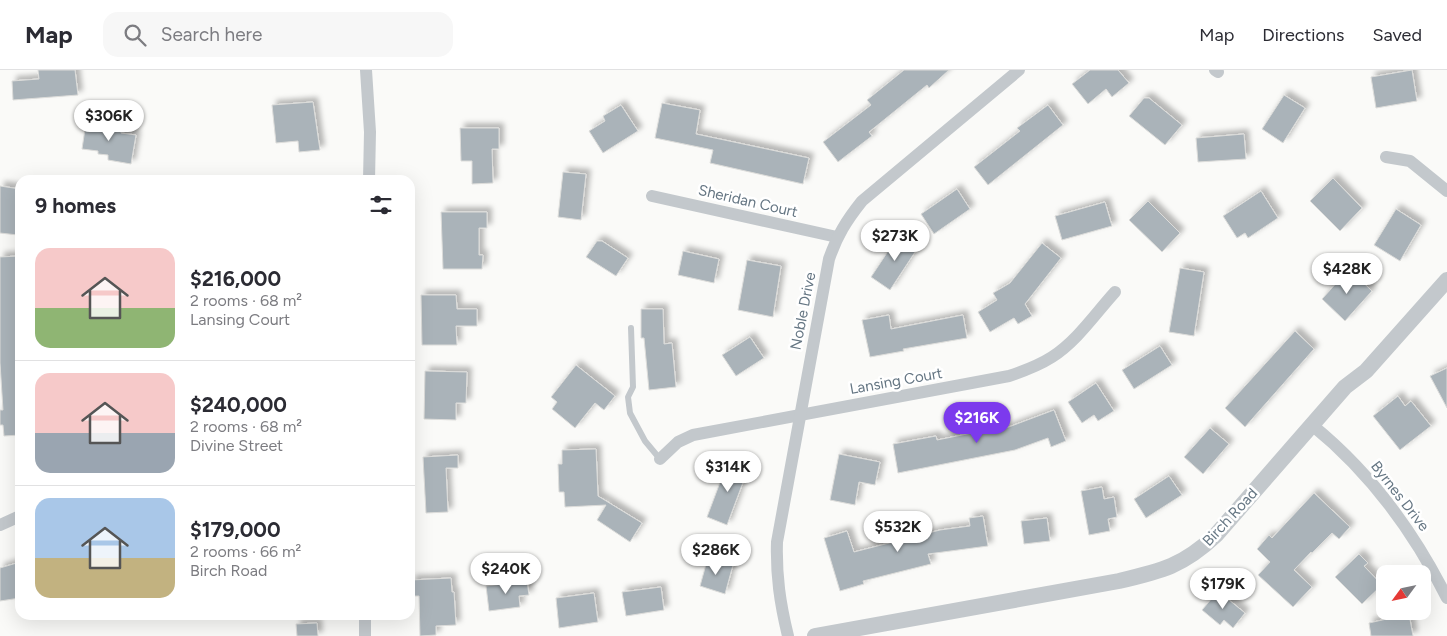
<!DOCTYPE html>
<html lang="en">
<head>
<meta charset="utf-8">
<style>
	body { margin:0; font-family:Figtree,sans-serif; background:#f7f7f7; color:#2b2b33; height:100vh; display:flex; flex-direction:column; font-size:19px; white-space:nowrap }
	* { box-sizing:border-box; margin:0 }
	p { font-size:16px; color:#7c7c81 }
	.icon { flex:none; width:28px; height:28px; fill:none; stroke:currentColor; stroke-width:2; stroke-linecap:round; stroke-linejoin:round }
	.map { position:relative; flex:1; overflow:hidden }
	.side { position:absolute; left:15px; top:105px; width:400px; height:445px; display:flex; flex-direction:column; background:#fff; border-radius:15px; box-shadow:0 5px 20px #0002 }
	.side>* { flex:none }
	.needle { width:32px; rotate:237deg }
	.tools { position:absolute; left:1376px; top:495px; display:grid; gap:10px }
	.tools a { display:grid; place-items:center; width:55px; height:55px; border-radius:10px; background:#fff; box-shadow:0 5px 20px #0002; font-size:25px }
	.price { position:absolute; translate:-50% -42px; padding:0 11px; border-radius:18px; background:#fff; color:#222; font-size:16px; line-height:32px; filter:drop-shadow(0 1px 2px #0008) }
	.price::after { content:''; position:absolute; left:50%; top:30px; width:15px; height:11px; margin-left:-8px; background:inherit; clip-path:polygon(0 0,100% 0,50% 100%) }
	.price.active { background:#7c3aed; color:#fff }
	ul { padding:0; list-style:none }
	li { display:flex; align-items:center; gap:15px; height:125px; padding:0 20px }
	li+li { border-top:1px solid #e1e1e2 }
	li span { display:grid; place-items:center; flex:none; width:140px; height:100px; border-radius:15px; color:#555 }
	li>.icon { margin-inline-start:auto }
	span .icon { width:60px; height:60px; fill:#fffc; stroke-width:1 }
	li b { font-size:21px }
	h2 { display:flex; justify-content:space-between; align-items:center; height:60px; padding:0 20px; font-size:21px }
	header { display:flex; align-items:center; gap:30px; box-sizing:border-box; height:70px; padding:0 25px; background:#fff; border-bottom:1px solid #e1e1e2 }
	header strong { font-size:24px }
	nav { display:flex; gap:28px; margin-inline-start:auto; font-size:18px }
	.search { width:350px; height:45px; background:#f7f7f7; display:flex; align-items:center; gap:12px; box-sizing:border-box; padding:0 18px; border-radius:15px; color:#7c7c81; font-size:19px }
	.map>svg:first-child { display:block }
	.building { fill:#aab3b9; stroke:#dcdcda; filter:url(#shadow) }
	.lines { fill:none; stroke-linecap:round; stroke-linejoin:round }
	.service { stroke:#c3c8cc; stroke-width:6 }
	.minor { stroke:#c3c8cc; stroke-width:12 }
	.tertiary { stroke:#c3c8cc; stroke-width:16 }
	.labels { text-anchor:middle; stroke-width:5; stroke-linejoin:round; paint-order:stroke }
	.street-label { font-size:15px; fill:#657683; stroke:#fff }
</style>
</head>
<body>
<header>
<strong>Map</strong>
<div class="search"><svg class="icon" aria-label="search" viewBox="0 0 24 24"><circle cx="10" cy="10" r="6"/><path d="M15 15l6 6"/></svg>Search here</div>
<nav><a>Map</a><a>Directions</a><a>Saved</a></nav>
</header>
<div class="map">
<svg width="1447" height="566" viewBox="0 0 1447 566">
	<defs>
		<filter id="shadow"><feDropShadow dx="4.5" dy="-4.5" stdDeviation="2.5" flood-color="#0004"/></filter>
	</defs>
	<rect width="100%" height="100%" fill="#fafaf8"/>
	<!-- building -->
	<g class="building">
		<path d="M38,0H75L78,25L13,30L12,11L39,9Z"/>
		<path d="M904,0H949L929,18L927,15L869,62L872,66L838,92L823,72L871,35L867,30Z"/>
		<path d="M1090,0H1118L1129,13L1112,27L1106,19L1088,34L1072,14Z"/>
		<path d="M1412,0L1417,31L1376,38L1371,7Z"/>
		<path d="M1284,25L1305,38L1283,73L1262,59Z"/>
		<path d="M1144,28H1149L1182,55L1165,75L1129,46Z"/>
		<path d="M313,32L320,80L299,82L298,71L276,73L272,35Z"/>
		<path d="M662,33L700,40L696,64L809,88L803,114L710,93L713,80L655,68Z"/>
		<path d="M621,35L638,61L603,83L589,61L605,51L603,46Z"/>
		<path d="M1048,35L1063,55L988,115L974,97L1020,61L1017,58Z"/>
		<path d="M86,52L122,57L121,63L136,65L131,94L108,90V85L98,84V81L82,79Z"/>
		<path d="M460,58H499V79H492L493,113L472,114V91H461Z"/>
		<path d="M1244,64L1246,89L1198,92L1196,68Z"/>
		<path d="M563,102L586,104L581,150L558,147Z"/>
		<path d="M1333,108L1362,138L1340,161L1310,131Z"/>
		<path d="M0,116L20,119V153L18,165L0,163Z"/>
		<path d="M957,119L970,139L934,164L921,144Z"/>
		<path d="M1261,121L1278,148L1248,168L1245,163L1237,168L1223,146Z"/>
		<path d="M1148,131L1180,163L1162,182L1129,150Z"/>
		<path d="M1105,132L1112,156L1062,170L1055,146Z"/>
		<path d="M1396,139L1421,155L1400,191L1374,175Z"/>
		<path d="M441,142H487V158H479V185H483L482,199H443Z"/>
		<path d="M900,163L919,176L890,220L871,207Z"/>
		<path d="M597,171H602L628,188L616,206L586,187Z"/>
		<path d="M1042,173L1061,188L1025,234L1032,246L1018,254L1014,248L990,262L978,242L997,230L993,223L1010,213Z"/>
		<path d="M683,181L719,189L714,213L678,205Z"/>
		<path d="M19,186L20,198V365L4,366L3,355H0V340H3L0,293V187Z"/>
		<path d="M747,190L781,196L773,247L738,240Z"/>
		<path d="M1180,198L1204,202L1194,266L1169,262Z"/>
		<path d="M1349,199L1372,221L1345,251L1322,229Z"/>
		<path d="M421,225H456L457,239H477V256H456L457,275H422Z"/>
		<path d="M641,239H663L664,274L672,273L676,317L649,320L644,268H641Z"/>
		<path d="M889,245L891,259L963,245L967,268L903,279L904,281L870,287L862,250Z"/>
		<path d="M1295,261L1314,279L1245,357L1225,338Z"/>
		<path d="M750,267L764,288L736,306L722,285Z"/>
		<path d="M1160,276L1172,295L1134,319L1122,300Z"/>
		<path d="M576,295L615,326L604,340L595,333L575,358L552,339L557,332L551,327Z"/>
		<path d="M1447,298V338L1430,306Z"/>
		<path d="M425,301L467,302L466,333H456V350L424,349Z"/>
		<path d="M1096,313L1114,341L1098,351L1094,345L1082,353L1068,332Z"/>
		<path d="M1398,326L1405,336L1411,331L1431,356L1400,380L1373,346Z"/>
		<path d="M1054,340L1066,371L1051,377L1048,368L1015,380L898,403L893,374L936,366L937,370L997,358L998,361Z"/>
		<path d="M1210,358L1229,374L1203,404L1184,387Z"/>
		<path d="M596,379L598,426L642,453L630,472L597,450L606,435L565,437L564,422H559L558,394H562V380Z"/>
		<path d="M839,384L880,392L875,415L859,412L855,435L830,430Z"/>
		<path d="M458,385V398H446L448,442L426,443L423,387Z"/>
		<path d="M728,391L748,399L727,455L707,447Z"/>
		<path d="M1169,406L1182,425L1146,448L1134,429Z"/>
		<path d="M1102,417L1104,429L1114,427L1117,447L1108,449L1110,461L1089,465L1081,421Z"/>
		<path d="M1314,423L1350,457L1339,469L1332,463L1312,483L1311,482L1294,500L1312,517L1293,537L1258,505L1270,492L1257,479L1269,465L1272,468Z"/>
		<path d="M983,446L988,476L928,484L931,494L863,511L864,514L840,521L824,468L847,461L854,482L940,460L970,456L969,448Z"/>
		<path d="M1047,448L1050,471L1024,474L1021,451Z"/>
		<path d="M1359,484L1368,493L1364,496L1382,515L1362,534L1335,507Z"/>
		<path d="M708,487L733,495L725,524L700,516Z"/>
		<path d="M20,492V528L0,531V498Z"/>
		<path d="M451,508L452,522H454L456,555L436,556V565L420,566L419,526H412L411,510Z"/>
		<path d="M527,511L529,525L519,526L520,537L489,541L486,516Z"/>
		<path d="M661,517L664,540L626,546L622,522Z"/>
		<path d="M1218,521L1245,543L1233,558L1224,550L1220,555L1202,540Z"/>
		<path d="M594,523L598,552L559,558L556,528Z"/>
		<path d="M1409,544L1413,566H1371L1369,553Z"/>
		<path d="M317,553L318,566H297L296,554Z"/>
	</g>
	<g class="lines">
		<!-- service -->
		<path class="service" d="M631,258L633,317L628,327L630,343L645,371L660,389"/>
		<!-- minor -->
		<g class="minor">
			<path d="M366,0L370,62L369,110"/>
			<path d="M1215,0L1218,2"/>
			<path d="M1386,87L1410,91L1447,121"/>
			<path d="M652,126L837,167"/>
			<path d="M1312,355C1370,402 1414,462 1447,528"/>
			<path d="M660,389L678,372L693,365L1009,306C1024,301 1038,296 1052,287C1077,271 1095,244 1115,222"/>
			<path d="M0,455L20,446"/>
			<path d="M365,545V566"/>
			<path d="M788,566C780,533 776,506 777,472L829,189C837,166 846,151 862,131L1019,0"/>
		</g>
		<!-- tertiary -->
		<path class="tertiary" d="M815,566L1119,511C1162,501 1183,496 1216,465L1345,317L1366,301L1447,210"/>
	</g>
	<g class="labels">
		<!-- street labels -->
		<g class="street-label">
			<text transform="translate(748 131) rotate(13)" y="5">Sheridan Court</text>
			<text transform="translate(803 241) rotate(-79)" y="5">Noble Drive</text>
			<text transform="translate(896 311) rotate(-10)" y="5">Lansing Court</text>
			<text transform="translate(1400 426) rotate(52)" y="5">Byrnes Drive</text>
			<text transform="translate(1230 447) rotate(-47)" y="5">Birch Road</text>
		</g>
	</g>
</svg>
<div class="tools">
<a><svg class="needle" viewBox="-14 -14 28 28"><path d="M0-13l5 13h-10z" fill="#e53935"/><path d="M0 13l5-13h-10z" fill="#7c7c81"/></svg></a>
</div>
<b class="price" style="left:109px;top:72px">$306K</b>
<b class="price" style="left:895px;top:192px">$273K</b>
<b class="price" style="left:1347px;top:225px">$428K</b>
<b class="price active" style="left:977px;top:374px">$216K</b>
<b class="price" style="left:728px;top:423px">$314K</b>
<b class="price" style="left:898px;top:483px">$532K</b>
<b class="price" style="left:716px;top:506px">$286K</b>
<b class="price" style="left:506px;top:525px">$240K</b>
<b class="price" style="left:1223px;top:540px">$179K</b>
<section class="side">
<h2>9 homes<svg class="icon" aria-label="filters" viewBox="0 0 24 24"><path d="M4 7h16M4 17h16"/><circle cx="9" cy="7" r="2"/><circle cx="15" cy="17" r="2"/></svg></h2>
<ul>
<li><span style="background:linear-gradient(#f6c9c9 60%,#8fb573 0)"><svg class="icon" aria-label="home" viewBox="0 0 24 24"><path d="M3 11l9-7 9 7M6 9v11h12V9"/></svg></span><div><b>$216,000</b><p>2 rooms · 68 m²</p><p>Lansing Court</p></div></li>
<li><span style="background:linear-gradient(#f6c9c9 60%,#9aa5b1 0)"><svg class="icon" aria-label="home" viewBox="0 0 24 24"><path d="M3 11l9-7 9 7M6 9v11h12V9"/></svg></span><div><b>$240,000</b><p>2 rooms · 68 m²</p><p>Divine Street</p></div></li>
<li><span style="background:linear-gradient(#a9c7e8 60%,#c2b280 0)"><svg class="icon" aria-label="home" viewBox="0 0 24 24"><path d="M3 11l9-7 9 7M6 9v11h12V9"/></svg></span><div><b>$179,000</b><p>2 rooms · 66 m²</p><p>Birch Road</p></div></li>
</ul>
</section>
</div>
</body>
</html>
